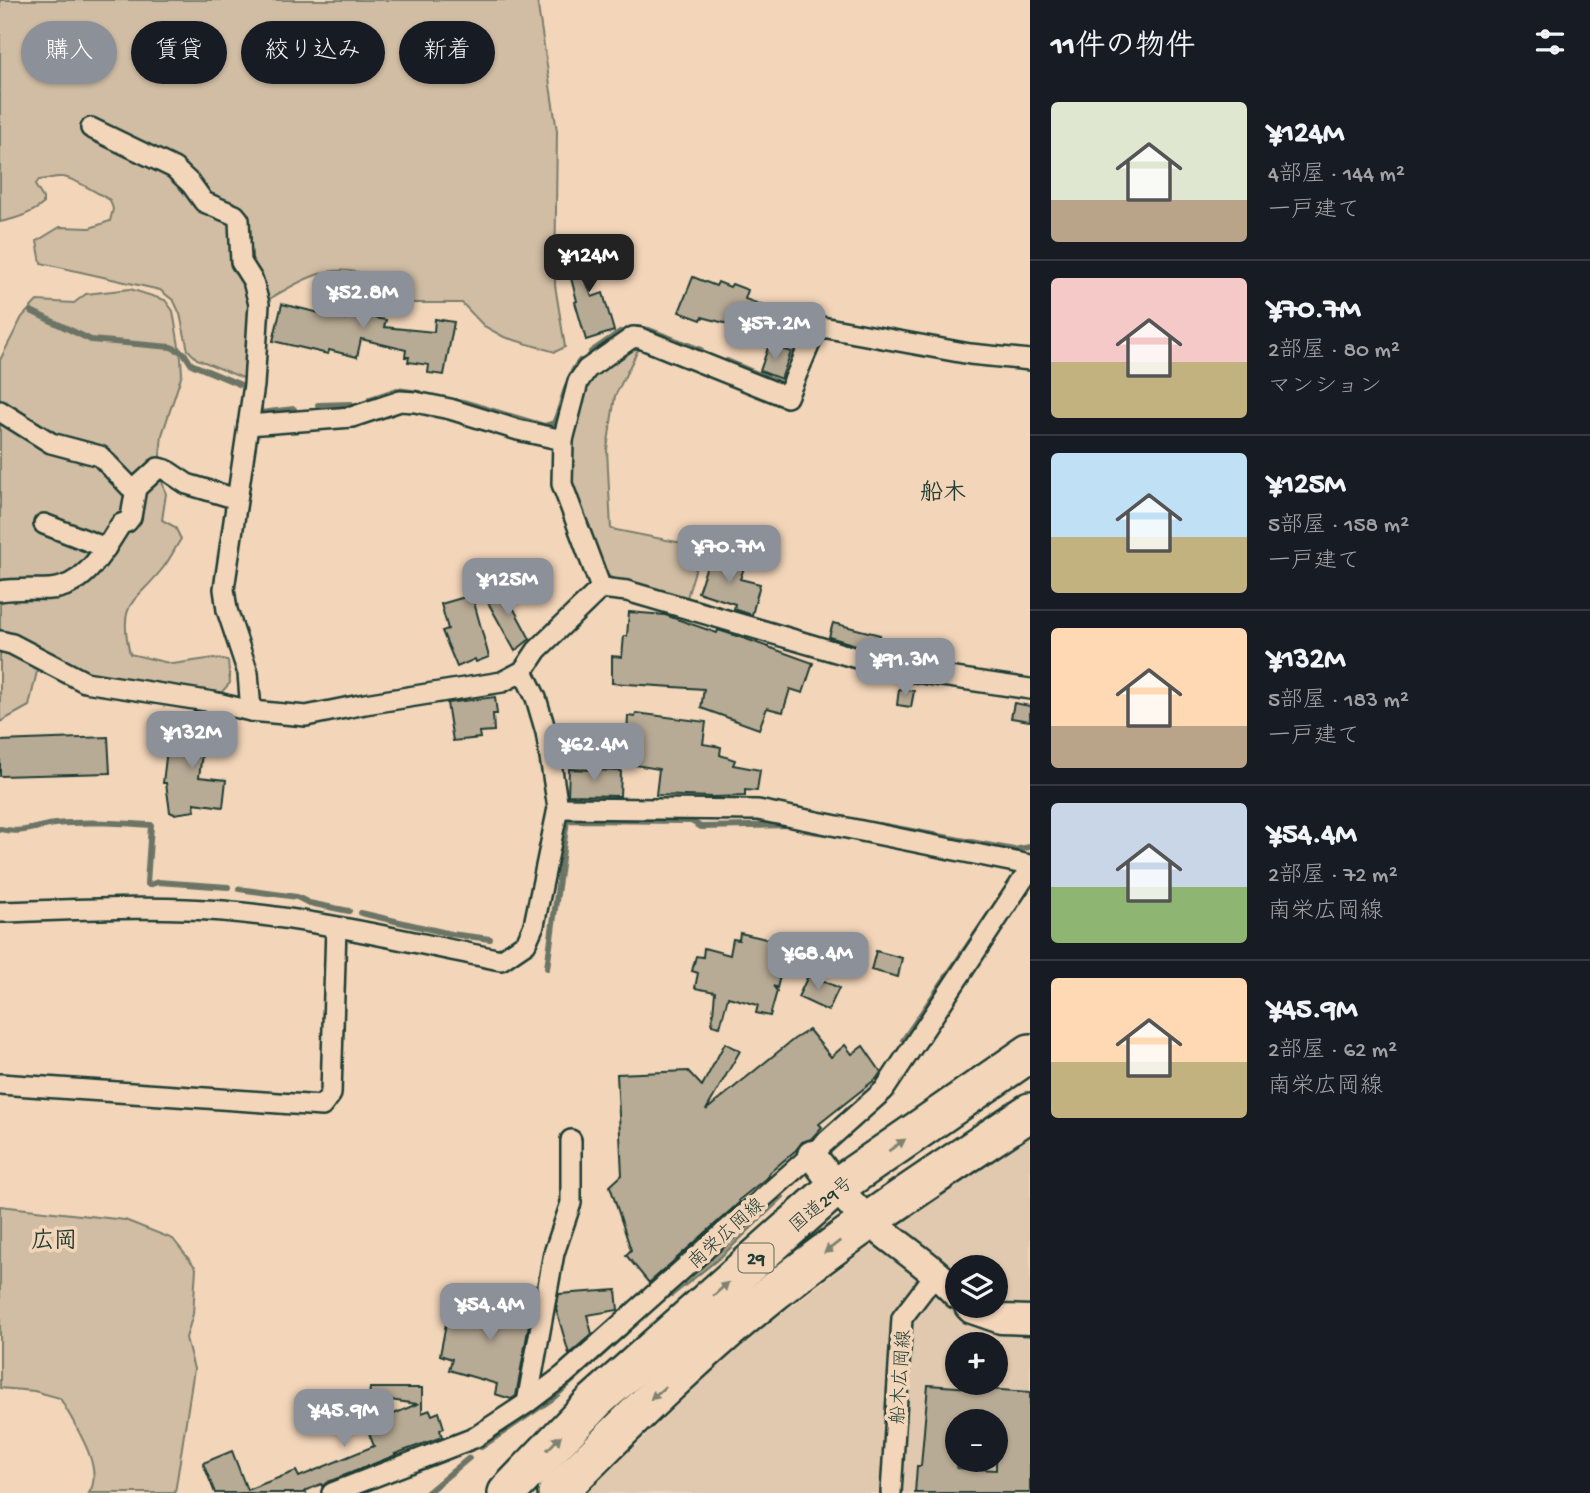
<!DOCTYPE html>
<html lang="ja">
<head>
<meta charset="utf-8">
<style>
	body { margin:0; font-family:"Gochi Hand","Klee One",sans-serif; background:#20242c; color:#f1f3f6; height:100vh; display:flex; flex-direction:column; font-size:26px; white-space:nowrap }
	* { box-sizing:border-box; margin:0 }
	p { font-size:23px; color:#9ea1a6 }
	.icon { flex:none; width:38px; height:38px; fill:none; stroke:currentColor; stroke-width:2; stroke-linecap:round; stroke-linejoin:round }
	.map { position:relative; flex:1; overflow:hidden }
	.drawer { display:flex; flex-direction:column; background:#171b24; width:560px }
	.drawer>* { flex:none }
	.hud { position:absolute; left:21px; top:21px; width:665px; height:63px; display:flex; gap:14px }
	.controls { position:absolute; left:945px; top:1255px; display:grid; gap:14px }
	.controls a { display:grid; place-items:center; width:63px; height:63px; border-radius:50%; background:#171b24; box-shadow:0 2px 5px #0004; font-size:35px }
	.price { position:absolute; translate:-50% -60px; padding:0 16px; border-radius:14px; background:#8c9099; color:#fff; font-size:23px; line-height:46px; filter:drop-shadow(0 2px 4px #0008) }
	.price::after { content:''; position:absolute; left:50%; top:42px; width:21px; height:16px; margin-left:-10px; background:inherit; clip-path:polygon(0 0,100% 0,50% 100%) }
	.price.active { background:#222; color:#fff }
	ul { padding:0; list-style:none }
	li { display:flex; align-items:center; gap:21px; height:175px; padding:0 21px }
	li+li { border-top:2px solid #363941 }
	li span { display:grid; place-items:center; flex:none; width:196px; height:140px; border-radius:7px; color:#555 }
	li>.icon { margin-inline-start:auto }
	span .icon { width:84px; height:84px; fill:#fffc; stroke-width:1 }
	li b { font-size:30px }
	h2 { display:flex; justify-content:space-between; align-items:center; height:84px; padding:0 21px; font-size:30px }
	.pill { padding:0 24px; border-radius:32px; background:#171b24; box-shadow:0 2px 5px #0004; font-size:24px; line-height:63px }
	.pill.active { background:#8c9099; color:#fff }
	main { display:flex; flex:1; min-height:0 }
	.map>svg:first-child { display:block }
	.built { fill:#e1c9af; fill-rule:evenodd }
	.green { fill:#d1bda4; stroke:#787d6c; stroke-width:2 }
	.water { fill:#9f9a85; stroke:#6c7565; stroke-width:2 }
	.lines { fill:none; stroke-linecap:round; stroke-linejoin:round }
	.stream { stroke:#6c7565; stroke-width:6 }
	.building { fill:#b8ab95; stroke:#1f3d34; stroke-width:2; fill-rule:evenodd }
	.street-casing { stroke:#1f3d34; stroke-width:24 }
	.secondary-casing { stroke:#1f3d34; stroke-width:33 }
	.highway-casing { stroke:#1f3d34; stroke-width:42 }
	.street { stroke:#f3d6ba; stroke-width:19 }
	.secondary { stroke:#f3d6ba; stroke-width:28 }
	.highway { stroke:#f3d6ba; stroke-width:37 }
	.oneway { fill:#7e8270 }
	.labels { text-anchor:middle; stroke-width:7; stroke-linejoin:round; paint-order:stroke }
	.shield { fill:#f3d6ba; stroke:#5f6b5c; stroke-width:2 }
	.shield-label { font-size:18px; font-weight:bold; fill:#1f3d34 }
	.street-label { font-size:19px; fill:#1f3d34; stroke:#f3d6ba }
	.quarter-label { font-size:23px; font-weight:bold; fill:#1f3d34; stroke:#f3d6ba }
</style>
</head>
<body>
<main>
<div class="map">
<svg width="1030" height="1493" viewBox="0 0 1030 1493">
	<rect width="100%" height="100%" fill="#f3d6ba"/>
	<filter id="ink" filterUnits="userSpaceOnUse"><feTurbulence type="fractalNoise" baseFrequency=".0143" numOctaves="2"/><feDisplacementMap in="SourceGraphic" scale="14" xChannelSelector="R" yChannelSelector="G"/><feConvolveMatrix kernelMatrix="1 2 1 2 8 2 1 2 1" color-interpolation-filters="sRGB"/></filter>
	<g filter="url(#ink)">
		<!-- built -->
		<path class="built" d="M1030,1129V1493H587L734,1350L950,1185ZM957,1267H996V1306H957ZM957,1344H996V1382H957ZM957,1421H996V1460H957Z"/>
		<!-- green -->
		<g class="green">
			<path d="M0,0H537L557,131L555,285L565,347L555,352L504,337L484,326L462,303H401L385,297C385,283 380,280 367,275C327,260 294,285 261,304L255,279L243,260L241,217L235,212L219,206L202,196L180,169L92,124L89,130L165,167L188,186L201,204L232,217L236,222L237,261L250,282L256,307L250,381L197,359L188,350L180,314L174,301L160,290L41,263L37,241L60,227L90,228L110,221L113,209L110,200C98,194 73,177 62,177C54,176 48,180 39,180L35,185L43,198V204C31,214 15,219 0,222Z"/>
			<path d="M130,289L165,300L173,311L181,358L182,374L162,435L159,465L137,483L78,446L0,408V360L22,317L37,301L74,303L86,294Z"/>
			<path d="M642,342L615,396L607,449L611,529L702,547L686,601L612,578L600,570L571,483L572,432L590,374Z"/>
			<path d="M0,414L96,459L123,487L129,505L102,548L79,576L0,587Z"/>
			<path d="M159,472L166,494L162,520L175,527L181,539C175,548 170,559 163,568C135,604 117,600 130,654L173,664L214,658L228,661L230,683L220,694L85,676L0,634V594L71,587L138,491Z"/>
			<path d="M0,647L38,667L29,706L0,722Z"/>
			<path d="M0,1206L125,1220L173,1239L196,1268L193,1314L186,1338L194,1369L175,1493H89C106,1468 72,1421 60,1398L34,1391L0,1388Z"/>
		</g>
		<!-- water -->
		<g class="water">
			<path d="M1014,874L1016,876L904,1041L901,1040Z"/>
			<path d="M780,1193L784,1197L722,1256L672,1296L667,1292Z"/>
		</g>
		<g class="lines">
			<!-- stream -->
			<g class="stream">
				<path d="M31,311L91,340L171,347L184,353L191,364L246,387"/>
				<path d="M637,328L649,330L701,350"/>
				<path d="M801,337L810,317L824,319"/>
				<path d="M591,352L620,332"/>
				<path d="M727,361L783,385L786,379"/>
				<path d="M792,362L796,350"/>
				<path d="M370,399L397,390L419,393"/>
				<path d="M463,402L544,426L554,423C564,403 565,379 580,361"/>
				<path d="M318,405L351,404"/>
				<path d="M260,406V413L294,409"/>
				<path d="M880,825L1014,850L1030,847"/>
				<path d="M0,829C22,834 34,827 55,824C87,821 119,823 151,825L147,883L149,885L158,882L228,887"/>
				<path d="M805,830L831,834"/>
				<path d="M239,889L297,897L309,903L349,911"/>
				<path d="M361,913L451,934L490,939"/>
				<path d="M547,968L567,820L691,821L701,827L791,825"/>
				<path d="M481,1447L553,1398L625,1333"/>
				<path d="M427,1493L469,1458"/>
			</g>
		</g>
		<!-- building -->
		<g class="building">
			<path d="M599,241L605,258L581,267L592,297L603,293L614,331L586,340L575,302L577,301L566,259L577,256L575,250Z"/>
			<path d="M693,277L716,286L718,282L730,287L732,284L748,290L745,299L773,309L766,328L736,316L732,325L702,317L701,320L679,312Z"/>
			<path d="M357,280L379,282L374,318L386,320L384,327L434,332L435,319L454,322L444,375L428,373L429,365L408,362L409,357H405L406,350L361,339L357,357L329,350L328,354L273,341L282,304L345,319L349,287H356Z"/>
			<path d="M769,345L791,352L781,379L760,371Z"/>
			<path d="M710,557L744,568L740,579L760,584L752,615L734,609L735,604L698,592Z"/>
			<path d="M502,587L530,639L515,651L485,597Z"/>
			<path d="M472,595L489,657L476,662L475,659L457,667L442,631L448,629L441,604Z"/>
			<path d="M629,612L665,615L717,633L718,630L746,639L813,663L803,693L790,689L783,712L767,708L759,729L701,708L704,689L612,683V656L622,657L624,636H627Z"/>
			<path d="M833,623L880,635L876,651L829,637Z"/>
			<path d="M899,689L914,691L911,707L897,705Z"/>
			<path d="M495,697L497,714H493L494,731L479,732L480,738L453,741L447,703Z"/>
			<path d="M1014,703L1030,706V721L1011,718Z"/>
			<path d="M194,711L216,715L212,731L205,730L199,777L226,780L223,807L194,803L195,811L174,814L170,812L166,783H163L167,749H170L171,745L186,747Z"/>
			<path d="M636,713L706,722L703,744L721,747L720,755L735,760L733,765L760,770L757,791L745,790V796L713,797L656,795L659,769L617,762L623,735L627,736L628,716L635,717Z"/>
			<path d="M108,737L110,773L0,776V741Z"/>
			<path d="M569,769L621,771L620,796L568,795Z"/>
			<path d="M740,933L788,944L777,988L773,986L777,991L770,1016L756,1013L758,1005L728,997L720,1027L712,1025L715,992L695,988L698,973L692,971L696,956L703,957L704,948L730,955L733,939L739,940Z"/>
			<path d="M876,951L902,958L898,977L871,970Z"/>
			<path d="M809,974L839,988L828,1011L798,997Z"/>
			<path d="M809,1030L831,1057L845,1045L852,1054L863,1046L881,1072L877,1078L819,1124L822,1127L811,1139L802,1142L796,1150L768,1174L769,1176L739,1200L740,1202L649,1283L626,1255L631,1250L610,1186L622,1175L617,1074L688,1071L702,1086L725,1043L740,1051L706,1110L794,1039Z"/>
			<path d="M521,1285L536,1286L516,1396L511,1399L495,1394L497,1384L449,1370L452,1359L440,1355L446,1324L453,1303L508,1321L511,1308L518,1309Z"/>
			<path d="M616,1290L618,1310L587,1315L592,1334L569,1354L556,1309L559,1294Z"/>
			<path d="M928,1385L1030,1392V1493H915L917,1466H921ZM957,1421H996V1470L957,1468Z"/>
			<path d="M370,1388H422V1413L430,1410L432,1415L439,1412L444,1428L440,1430L442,1437L395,1454L396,1455L328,1482L322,1486L321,1484L305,1491L306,1493H215L203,1463L232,1451L247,1490L296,1471L299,1477L374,1446L366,1426L417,1404L369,1397Z"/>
		</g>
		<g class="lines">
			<defs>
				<g id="street">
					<path d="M91,128L174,168L191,184L204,202L235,215L239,220L241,262L253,281L259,304L254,385L224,589L227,610L248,673L251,711"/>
					<path d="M0,411L51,443L100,456L130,487L136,488L158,468L166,470L187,484L237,499"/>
					<path d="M248,425L352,417L400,401L415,402L450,409L518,430L563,440"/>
					<path d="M44,524L106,548"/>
					<path d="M601,588L562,484L563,440L578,382L587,369L633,337L640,338L787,397L813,336L822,327L970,354L1030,360"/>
					<path d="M601,588L627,591L894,669L1030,689"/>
					<path d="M0,591C17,588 34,590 50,589C86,587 104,550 121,524L127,522L131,517L136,488"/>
					<path d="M0,641L12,644L85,682L213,702L251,711L306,716L365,704L502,682L523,671L537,650L601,588"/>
					<path d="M558,808L758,810L1030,865"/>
					<path d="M0,912C74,910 150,905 223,911C317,919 409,942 501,960L526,943L534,925L558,808L546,732L536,698L523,671"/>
					<path d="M0,1084L322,1106L331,1094L336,927"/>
					<path d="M527,1403L554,1253L571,1203V1140"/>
					<path d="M332,1493L474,1438L527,1403L564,1375L884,1090L1030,869"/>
					<path d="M891,1493L902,1318L937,1272"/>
				</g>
				<g id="secondary">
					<path d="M812,1155C829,1178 847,1202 869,1221C899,1246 931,1266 957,1294"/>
					<path d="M969,1306L972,1309L1001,1319L1030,1320"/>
				</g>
				<g id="highway">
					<path d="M507,1493L595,1401L836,1187L1030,1053"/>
					<path d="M557,1493C626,1424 695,1355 770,1295C853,1228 942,1171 1030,1112"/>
				</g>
			</defs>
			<!-- street casing -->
			<use href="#street" class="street-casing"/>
			<!-- secondary casing -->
			<use href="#secondary" class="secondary-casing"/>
			<!-- highway casing -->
			<use href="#highway" class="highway-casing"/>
			<!-- street -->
			<use href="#street" class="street"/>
			<!-- secondary -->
			<use href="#secondary" class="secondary"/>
			<!-- highway -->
			<use href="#highway" class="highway"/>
		</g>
		<!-- one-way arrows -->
		<defs><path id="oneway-solid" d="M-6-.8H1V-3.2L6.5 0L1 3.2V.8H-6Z" transform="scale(1.75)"/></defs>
		<g class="oneway">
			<use href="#oneway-solid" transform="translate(897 1145) rotate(-35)"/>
			<use href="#oneway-solid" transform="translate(832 1247) rotate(142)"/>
			<use href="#oneway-solid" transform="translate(721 1289) rotate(-42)"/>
			<use href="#oneway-solid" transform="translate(658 1393) rotate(139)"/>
			<use href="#oneway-solid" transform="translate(554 1443) rotate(-46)"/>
		</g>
	</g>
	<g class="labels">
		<!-- shield labels -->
		<rect class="shield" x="738.5" y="1243.5" width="35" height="29" rx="5"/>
		<g class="shield-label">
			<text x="756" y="1264">29</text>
		</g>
		<!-- street labels -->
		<g class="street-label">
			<text transform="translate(820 1203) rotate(-40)" y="7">国道29号</text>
			<text transform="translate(725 1232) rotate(-42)" y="7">南栄広岡線</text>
			<text transform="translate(899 1377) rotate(-86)" y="7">船木広岡線</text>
		</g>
		<!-- quarter labels -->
		<g class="quarter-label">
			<text x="943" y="499">船木</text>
			<text x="54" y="1247">広岡</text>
		</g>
	</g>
</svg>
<div class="controls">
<a><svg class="icon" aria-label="layers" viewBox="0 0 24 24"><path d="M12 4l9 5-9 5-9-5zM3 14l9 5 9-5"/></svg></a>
<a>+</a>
<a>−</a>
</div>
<b class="price active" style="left:589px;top:294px">¥124M</b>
<b class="price" style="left:363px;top:331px">¥52.8M</b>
<b class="price" style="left:775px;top:362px">¥57.2M</b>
<b class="price" style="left:729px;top:585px">¥70.7M</b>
<b class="price" style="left:508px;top:618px">¥125M</b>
<b class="price" style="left:905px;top:698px">¥91.3M</b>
<b class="price" style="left:192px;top:771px">¥132M</b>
<b class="price" style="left:594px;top:783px">¥62.4M</b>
<b class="price" style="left:818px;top:992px">¥68.4M</b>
<b class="price" style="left:490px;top:1343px">¥54.4M</b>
<b class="price" style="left:344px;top:1449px">¥45.9M</b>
<div class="hud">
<a class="pill active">購入</a>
<a class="pill">賃貸</a>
<a class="pill">絞り込み</a>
<a class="pill">新着</a>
</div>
</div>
<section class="drawer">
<h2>11件の物件<svg class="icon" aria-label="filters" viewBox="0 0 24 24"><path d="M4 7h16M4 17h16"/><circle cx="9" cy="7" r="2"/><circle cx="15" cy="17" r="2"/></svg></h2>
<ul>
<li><span style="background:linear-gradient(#dfe7d0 70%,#b9a48a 0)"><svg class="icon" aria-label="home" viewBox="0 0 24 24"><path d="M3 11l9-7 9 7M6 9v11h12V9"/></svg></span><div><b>¥124M</b><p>4部屋 · 144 m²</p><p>一戸建て</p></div></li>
<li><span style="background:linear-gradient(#f6c9c9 60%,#c2b280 0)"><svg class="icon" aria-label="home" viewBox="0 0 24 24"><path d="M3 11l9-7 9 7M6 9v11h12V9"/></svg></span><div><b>¥70.7M</b><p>2部屋 · 80 m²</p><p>マンション</p></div></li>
<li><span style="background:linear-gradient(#bfe0f5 60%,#c2b280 0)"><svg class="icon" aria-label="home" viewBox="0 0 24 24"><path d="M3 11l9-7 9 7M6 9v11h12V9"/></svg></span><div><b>¥125M</b><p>5部屋 · 158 m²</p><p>一戸建て</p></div></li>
<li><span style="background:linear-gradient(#ffd9b3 70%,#b9a48a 0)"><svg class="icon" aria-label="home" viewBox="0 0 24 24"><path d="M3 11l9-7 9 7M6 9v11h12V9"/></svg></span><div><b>¥132M</b><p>5部屋 · 183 m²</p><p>一戸建て</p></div></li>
<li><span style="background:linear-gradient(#c9d6e8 60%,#8fb573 0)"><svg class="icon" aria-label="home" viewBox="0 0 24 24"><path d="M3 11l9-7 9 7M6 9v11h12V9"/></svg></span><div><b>¥54.4M</b><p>2部屋 · 72 m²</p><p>南栄広岡線</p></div></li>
<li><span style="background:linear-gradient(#ffd9b3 60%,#c2b280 0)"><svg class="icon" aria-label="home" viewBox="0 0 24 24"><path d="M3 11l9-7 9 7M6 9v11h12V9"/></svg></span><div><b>¥45.9M</b><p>2部屋 · 62 m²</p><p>南栄広岡線</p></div></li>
</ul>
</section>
</main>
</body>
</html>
